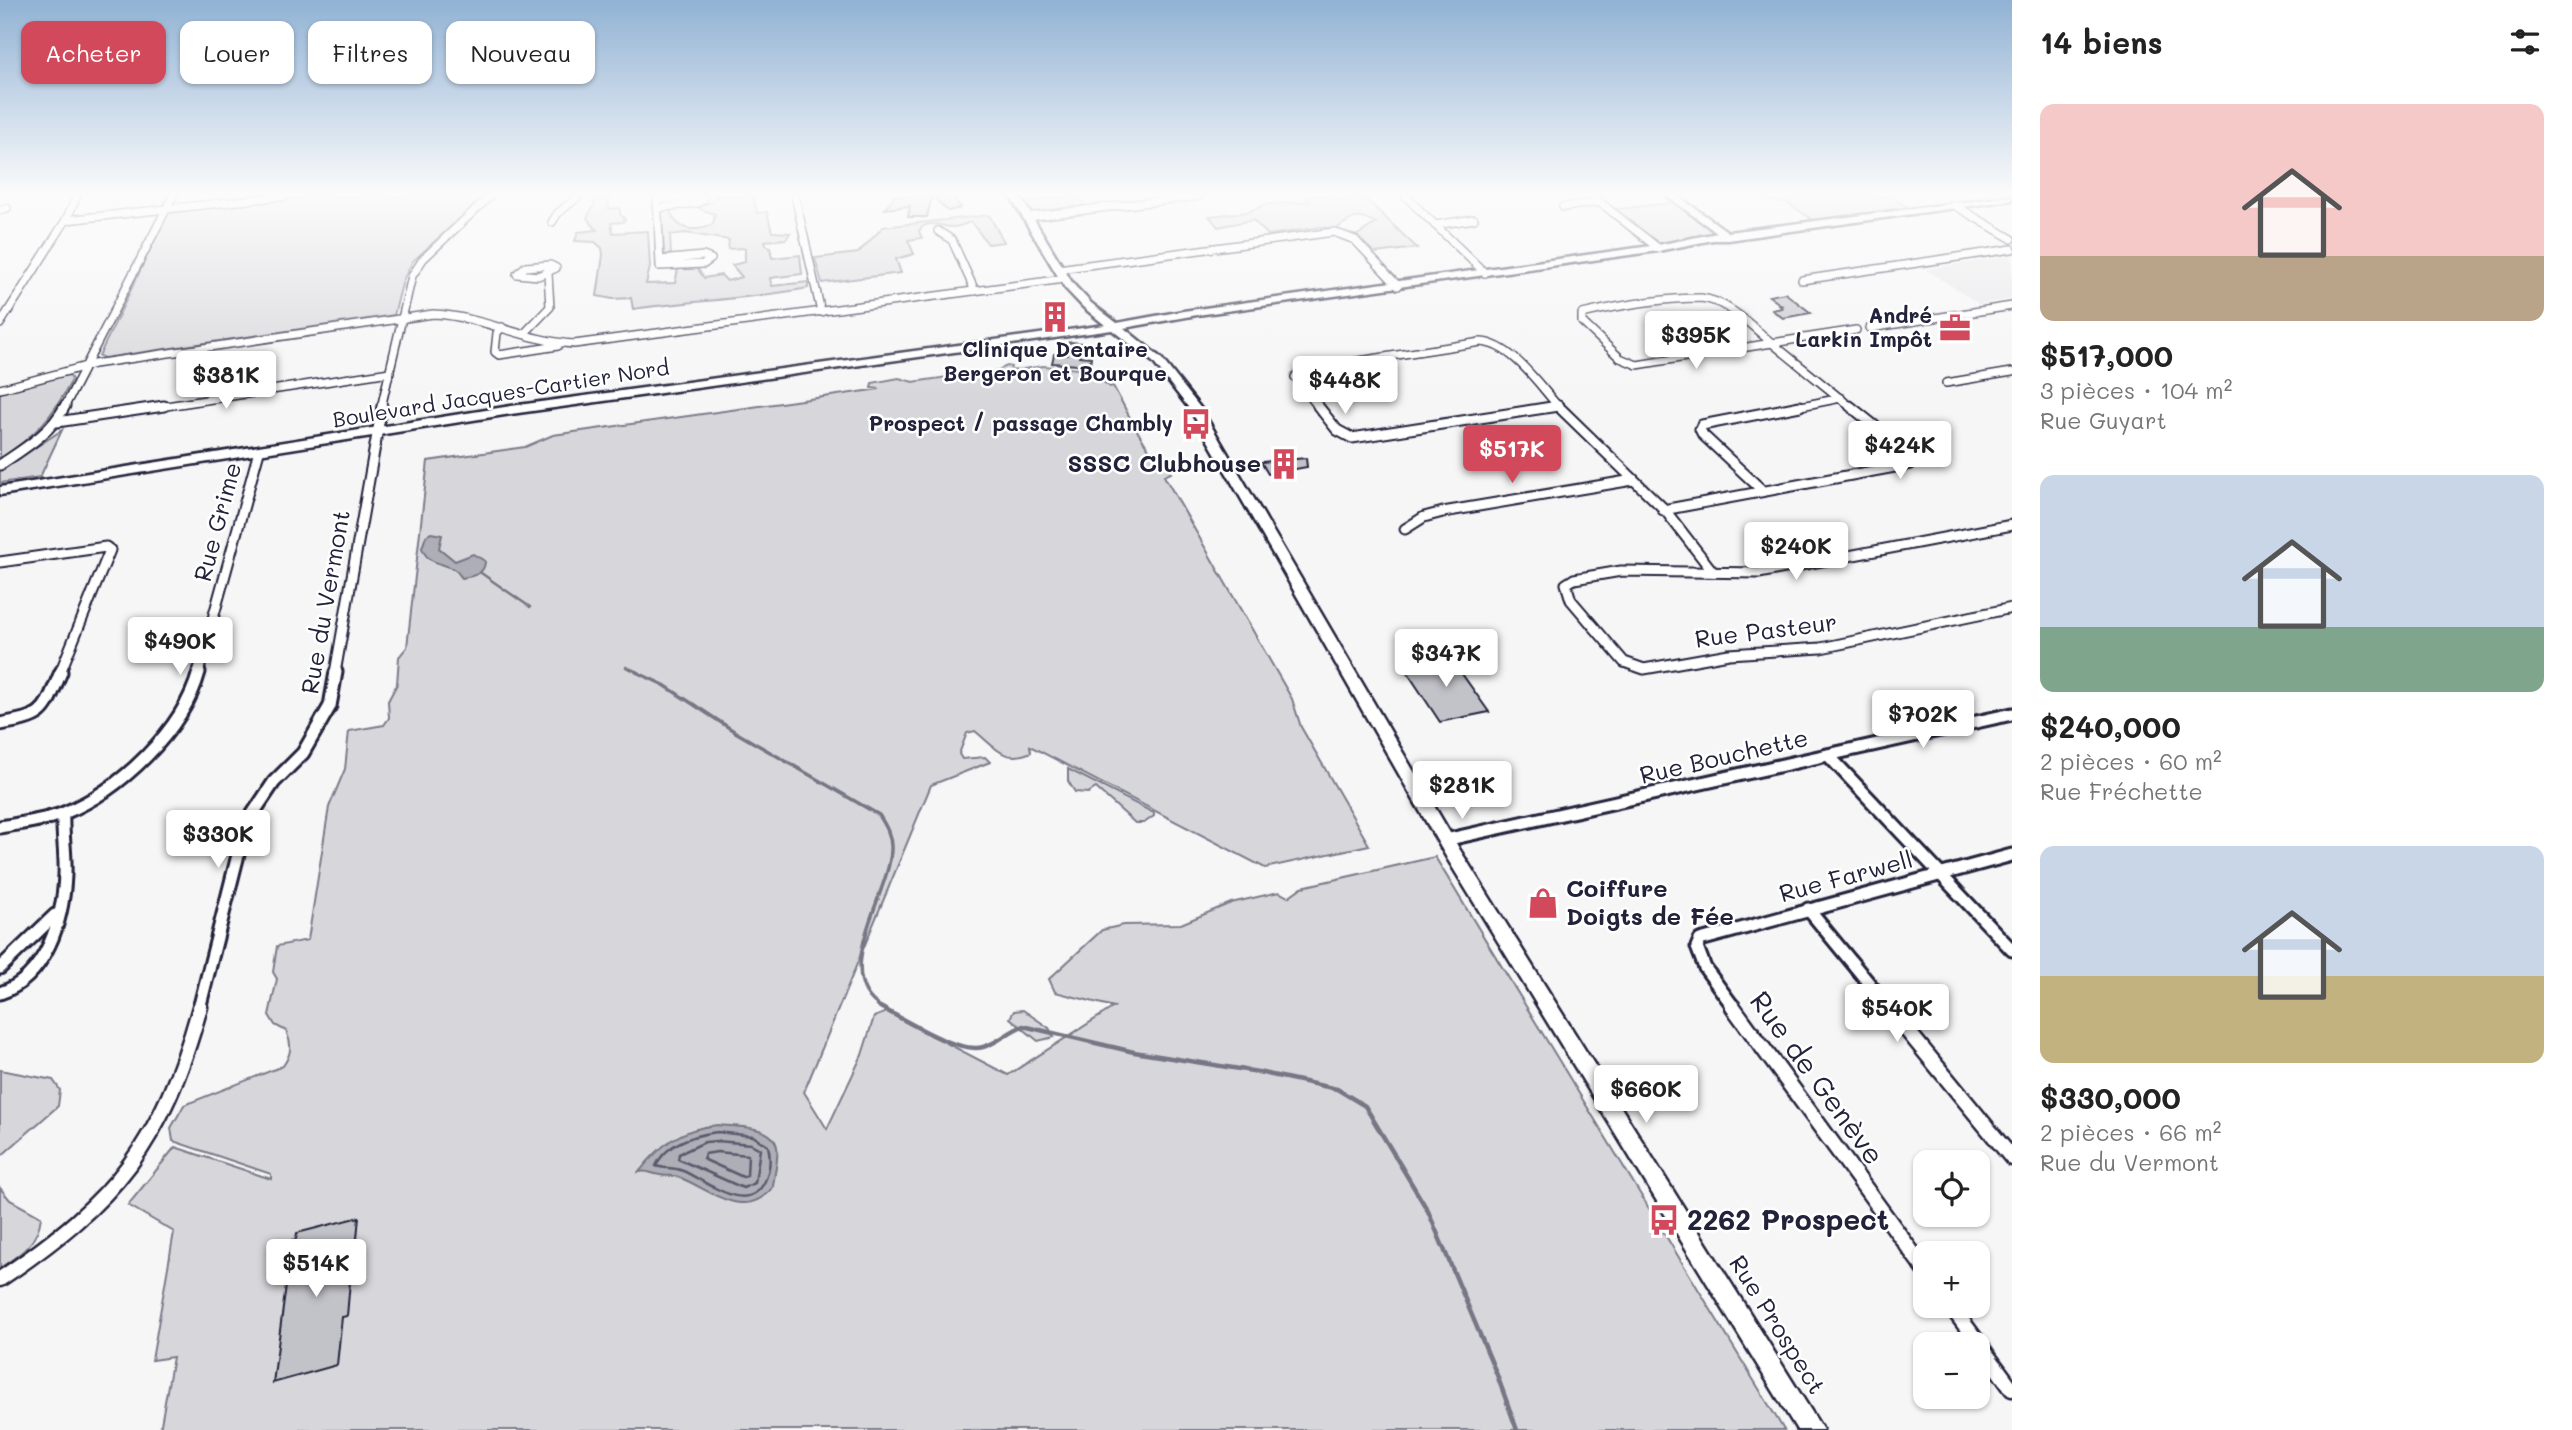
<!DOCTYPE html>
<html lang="fr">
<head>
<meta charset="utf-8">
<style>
	body { margin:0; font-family:Mali,sans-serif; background:#f2f2f2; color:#222; height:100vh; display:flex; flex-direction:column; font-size:26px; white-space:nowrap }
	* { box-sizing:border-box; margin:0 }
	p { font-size:23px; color:#767676 }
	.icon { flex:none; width:38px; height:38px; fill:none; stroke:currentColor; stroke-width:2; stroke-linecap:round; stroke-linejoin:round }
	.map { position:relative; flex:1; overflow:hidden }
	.details { display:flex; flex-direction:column; background:#fff; width:560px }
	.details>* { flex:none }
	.banner { position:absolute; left:21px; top:21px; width:665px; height:63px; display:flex; gap:14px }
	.fabs { position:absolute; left:1913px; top:1150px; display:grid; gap:14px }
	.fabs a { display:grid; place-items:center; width:77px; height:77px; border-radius:14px; background:#fff; box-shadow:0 2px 5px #0004; font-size:35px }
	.price { position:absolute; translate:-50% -60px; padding:0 16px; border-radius:7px; background:#fff; color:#222; font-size:23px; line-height:46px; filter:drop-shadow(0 2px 4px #0008) }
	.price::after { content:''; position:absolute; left:50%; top:42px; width:21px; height:16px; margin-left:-10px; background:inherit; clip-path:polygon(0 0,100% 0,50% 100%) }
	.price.active { background:#d1495b; color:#fff }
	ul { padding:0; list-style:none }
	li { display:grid; align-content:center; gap:14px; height:371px; padding:0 28px }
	li span { display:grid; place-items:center; height:217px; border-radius:14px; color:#555 }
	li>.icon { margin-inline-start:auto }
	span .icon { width:126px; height:126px; fill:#fffc; stroke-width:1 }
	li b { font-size:30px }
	h2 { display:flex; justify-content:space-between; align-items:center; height:84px; padding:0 28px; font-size:30px }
	.tag { padding:0 24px; border-radius:14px; background:#fff; box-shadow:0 2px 5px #0004; font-size:24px; line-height:63px }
	.tag.active { background:#d1495b; color:#fff }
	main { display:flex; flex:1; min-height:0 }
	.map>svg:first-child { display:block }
	.built { fill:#e6e6e9 }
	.green { fill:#d7d7db; stroke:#7c7c8b; stroke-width:2 }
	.water { fill:#aeaeb7; stroke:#767685; stroke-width:2 }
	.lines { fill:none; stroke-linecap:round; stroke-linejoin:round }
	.shore { stroke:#5a5a6d; stroke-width:2.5 }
	.stream-far2 { stroke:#767685; stroke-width:2.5 }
	.stream-far1 { stroke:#767685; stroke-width:3.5 }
	.stream { stroke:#767685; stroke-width:4.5 }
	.building { fill:#c2c2c9; stroke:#22223b; stroke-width:2 }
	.street-far3-casing { stroke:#22223b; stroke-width:10 }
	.street-far2-casing { stroke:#22223b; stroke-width:13 }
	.street-far1-casing { stroke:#22223b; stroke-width:17 }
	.street-casing { stroke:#22223b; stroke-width:19 }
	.secondary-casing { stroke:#22223b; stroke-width:5 }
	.street-far3 { stroke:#fff; stroke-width:7 }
	.street-far2 { stroke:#fff; stroke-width:9 }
	.street-far1 { stroke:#fff; stroke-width:11 }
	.street { stroke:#fff; stroke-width:14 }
	.secondary { fill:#fff; fill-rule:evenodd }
	.labels { text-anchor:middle; stroke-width:5; stroke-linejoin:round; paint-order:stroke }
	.far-poi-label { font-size:21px; font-weight:bold; fill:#22223b; stroke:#fff; text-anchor:end }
	.far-street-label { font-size:21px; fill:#22223b; stroke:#fff }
	.poi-label { font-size:24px; font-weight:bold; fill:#22223b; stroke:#fff; text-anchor:end }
	.street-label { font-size:24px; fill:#22223b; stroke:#fff }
	.near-street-label { font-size:28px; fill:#22223b; stroke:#fff }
	.near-poi-label { font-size:28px; font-weight:bold; fill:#22223b; stroke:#fff; text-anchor:start }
</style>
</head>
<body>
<main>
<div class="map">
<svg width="2012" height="1430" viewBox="0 0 2012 1430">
	<rect width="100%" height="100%" fill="#f6f6f7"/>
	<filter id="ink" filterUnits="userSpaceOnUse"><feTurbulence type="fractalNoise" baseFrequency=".0143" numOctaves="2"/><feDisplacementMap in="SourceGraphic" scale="14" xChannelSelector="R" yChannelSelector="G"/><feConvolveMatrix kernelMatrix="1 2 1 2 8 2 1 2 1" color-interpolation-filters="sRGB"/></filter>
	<g filter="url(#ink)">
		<!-- built -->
		<path class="built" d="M2012,256V299L1979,304L1925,269Z"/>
		<!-- green -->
		<g class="green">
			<path d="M313,196H484L413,261L403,280L394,315L104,358L99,356L167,215L170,212Z"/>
			<path d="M593,196H613L608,200L609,209L620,208V214L625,219L623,222L611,223L613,233L648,231L650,267L646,284L675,283L678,269L697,268L704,278L721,275L727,281L742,277L732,265L745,262V248L728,249L729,240L686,233L670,235L671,254H664L662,211L670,210C676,231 695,233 713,224L715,214L700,209V205L713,202L714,196H753L757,213L767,212L772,232L790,233L786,239L765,241L766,245L770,247L772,258L800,255L802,274L770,278L772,286L808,282V288C750,299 691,301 633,309L631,298L613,299L597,296L603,255L602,248L595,242L575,241L578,232L597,230L587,218L596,201Z"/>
			<path d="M1067,196H1080L1084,204L1081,207L1032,213L1024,202Z"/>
			<path d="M1305,196H1327L1343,201L1348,196H1363L1417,248L1375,253L1356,236L1376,223C1358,213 1351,218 1336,229L1321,227L1268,235L1253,220L1218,227L1209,216L1247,212L1267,204L1310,202Z"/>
			<path d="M1761,196H1890L1909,208L1815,221L1786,202L1771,201Z"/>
			<path d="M1680,202L1726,235L1658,248L1610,210Z"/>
			<path d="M989,215L1004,242L988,244L971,222C963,224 957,228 950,227C939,226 926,219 919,231L922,238L908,240L914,254L896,259L901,273L822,283L815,258L858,253L883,227Z"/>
			<path d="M1007,366L1011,367L1010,371L1043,366L1103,371L1094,375L1110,387L1113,386C1125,407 1135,430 1149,449C1157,459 1166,458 1171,473L1164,476L1292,699L1301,727L1369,845L1265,868L1030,746L1031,752C1004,764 995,747 975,731L967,733L959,754L962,759L985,757L990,762L931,785L804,1092L827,1129L862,1055L874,1017L887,1012L1008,1075L1114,1007L1055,992L1049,979L1102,930L1124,925L1181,924L1231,903L1279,892L1288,897L1302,887L1435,857L1784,1430H160L173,1357L152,1360L174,1232L128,1205L175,1147L271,1179V1174L173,1141L171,1128L184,1105L283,1066C292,1053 292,1045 286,1031L275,1025L269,1015L277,979L273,972L277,946L308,940L329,807L345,769L349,731L384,725L389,718L388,701L397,684L399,657L407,647L428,461L525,447L553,435L880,389L871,388L872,383L899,378L913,382L962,375L967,377L991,373Z"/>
			<path d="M65,374L70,376L72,380C52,418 36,435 0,459V393L49,376Z"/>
			<path d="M62,430L40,477L0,483V471Z"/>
			<path d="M1068,769L1154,813V816L1144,823H1135L1096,788L1088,793L1075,792L1068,781Z"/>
			<path d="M1023,1010L1049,1028L1054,1037L1038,1041L1010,1018L1014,1011Z"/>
			<path d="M0,1070L53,1080L60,1090L58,1106L0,1157Z"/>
			<path d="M0,1188L10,1200L41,1217C38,1243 21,1254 0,1268Z"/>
		</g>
		<!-- water -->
		<g class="water">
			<path d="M431,533L442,535L439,548L455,561L473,554L485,561C485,574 474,576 462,578C460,576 458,572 455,570C442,562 428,565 422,548L426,536Z"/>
			<path d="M717,1125C733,1127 773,1124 777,1147C779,1159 774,1175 773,1187C745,1222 712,1191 681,1178C674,1174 667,1177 660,1175C651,1174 648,1170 639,1172C661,1144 680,1129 717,1125Z"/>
		</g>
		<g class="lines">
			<!-- shore -->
			<g class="shore">
				<path d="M717,1132L753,1136L768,1146C771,1158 770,1171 764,1183C746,1216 705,1180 683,1171C674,1167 665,1169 656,1166C666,1143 694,1135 717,1132Z"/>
				<path d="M717,1141L751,1144L760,1149L755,1183L743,1188L678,1159L679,1154L705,1142Z"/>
				<path d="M717,1152L748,1155L747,1176L743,1177L703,1159L705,1154Z"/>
			</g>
			<!-- stream-far2 -->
			<g class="stream-far2">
				<path d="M481,573L530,607"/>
				<path d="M626,667L640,673"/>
			</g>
			<!-- stream-far1 -->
			<path class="stream-far1" d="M636,672L664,685L737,733L879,815C886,826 892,836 891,850C890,893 827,979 884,1009"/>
			<!-- stream -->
			<path class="stream" d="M880,1007C904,1019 957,1054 983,1047C998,1043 1009,1031 1023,1026L1134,1052L1258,1072L1337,1089L1365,1106L1428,1211L1497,1375L1517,1430"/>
		</g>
		<!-- building -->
		<g class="building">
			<path d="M895,196H932L927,217H908L910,206L885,209Z"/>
			<path d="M932,196H953L961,208L948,211Z"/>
			<path d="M1785,293L1802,306L1811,313L1783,318L1772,310L1782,308L1779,305H1781L1769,296Z"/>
			<path d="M1069,342L1081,343L1079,356L1091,357L1090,366L1052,363L1054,354L1067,355Z"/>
			<path d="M1306,458L1307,467L1268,474L1261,462Z"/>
			<path d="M1450,657L1489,712L1440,722L1403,666Z"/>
			<path d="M359,1217L354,1270H351L347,1316L342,1317L337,1365L273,1383L292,1240L296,1239L297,1233Z"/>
		</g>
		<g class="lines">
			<defs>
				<g id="street-far3">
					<path d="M657,196L660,266L704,264L711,259L703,256L660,260"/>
					<path d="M795,196L821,312"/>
					<path d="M1405,196L1485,273"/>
					<path d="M1592,196L1658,248"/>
					<path d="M657,200L697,196L704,199L698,203L657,208"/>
					<path d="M1954,205L2012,239"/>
					<path d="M1563,207L1600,202"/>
					<path d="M0,210L7,208"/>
					<path d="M1027,217L1199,196"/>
					<path d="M66,220L285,196"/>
					<path d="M552,222L558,213L579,196"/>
					<path d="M1435,225L1474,219"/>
					<path d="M938,231L952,240L975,291"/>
					<path d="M550,265L556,268L538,276L517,274L525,267Z"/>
					<path d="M1058,269L1334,232L1355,240L1398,286"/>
					<path d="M1802,280L2012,249"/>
					<path d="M1701,298C1729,301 1751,326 1772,343L1637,365L1620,358L1582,322V314C1621,305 1661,298 1701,298Z"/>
					<path d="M0,324L66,220L77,196"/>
					<path d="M502,327L497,333L495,352L499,355L558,346"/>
					<path d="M1870,328L2012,306"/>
					<path d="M524,334L550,307L548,274"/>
					<path d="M1772,343L1852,408"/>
					<path d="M1772,343L1856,330"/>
					<path d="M1946,383L2012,372"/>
					<path d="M0,389L94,364L433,314C482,316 525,341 574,344L1064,279"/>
					<path d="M64,408L173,196"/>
					<path d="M153,408L390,372"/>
					<path d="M381,408L412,276L423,259L490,196"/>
					<path d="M1319,408L1295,377L1301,370L1481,342C1512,344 1539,385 1558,406"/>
					<path d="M1548,408L1558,406"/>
					<path d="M1791,408L1841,398"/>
				</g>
				<g id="street-far2">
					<path d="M1318,406L1337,430L1352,438L1558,406"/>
					<path d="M1558,406L1665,510L1713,572"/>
					<path d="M57,422L164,406"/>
					<path d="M0,465C25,448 51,433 65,406"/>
					<path d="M1763,491L1703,435L1700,429L1702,425L1800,406"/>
					<path d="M1663,510L1911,464L1915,458L1850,406"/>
					<path d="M2012,525L1759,573L1621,571L1574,579L1566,584L1571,600L1624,662L1644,669L1729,654L1821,648L2012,608"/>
					<path d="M1405,529L1424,517L1443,512L1633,480"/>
					<path d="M0,562L106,547L110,550L60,673"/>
					<path d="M198,673L259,451"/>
					<path d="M335,673L382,406"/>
				</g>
				<g id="street-far1">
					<path d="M0,724C46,716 43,714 61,672"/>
					<path d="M1828,755L2012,950"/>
					<path d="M0,827C21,823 44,821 64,813C119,791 183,731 199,672"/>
					<path d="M1445,840L2012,714"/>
					<path d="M1808,909L1890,1009"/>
					<path d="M0,968L55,915"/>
					<path d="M0,993C46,978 63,920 65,875C66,854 62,834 63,814"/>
					<path d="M199,1009L242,839L252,815L274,782L303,753L330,706L336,672"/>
					<path d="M1735,1009L1705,968L1697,947L1700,940L2012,855"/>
				</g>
				<g id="street">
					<path d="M1733,1007L1925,1270"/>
					<path d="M1888,1007L2012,1158"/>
					<path d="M0,1279C117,1200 162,1144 200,1007"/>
					<path d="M1951,1306L2012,1389"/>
				</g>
				<path id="secondary" d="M1010,196H1020L1073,284L1091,303L1117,323L1183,311L1658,245L1717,233L1667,196H1678L1728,232L2012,196V200L1728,240H1713L1658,251L1197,315L1124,328L1161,358L1202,410L1460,850L1823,1430H1797L1448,860L1191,411L1153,362L1112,330L511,414L0,495V487L511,406L1105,325L1083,307L1065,288Z"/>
			</defs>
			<!-- street-far3 casing -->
			<use href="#street-far3" class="street-far3-casing"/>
			<!-- street-far2 casing -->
			<use href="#street-far2" class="street-far2-casing"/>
			<!-- street-far1 casing -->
			<use href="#street-far1" class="street-far1-casing"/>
			<!-- street casing -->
			<use href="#street" class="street-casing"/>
			<!-- secondary casing -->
			<use href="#secondary" class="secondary-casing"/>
			<!-- street-far3 -->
			<use href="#street-far3" class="street-far3"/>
			<!-- street-far2 -->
			<use href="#street-far2" class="street-far2"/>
			<!-- street-far1 -->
			<use href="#street-far1" class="street-far1"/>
			<!-- street -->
			<use href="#street" class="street"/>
			<!-- secondary -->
			<use href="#secondary" class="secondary"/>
		</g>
	</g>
	<!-- sky -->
	<linearGradient id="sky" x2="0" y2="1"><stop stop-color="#91b2d4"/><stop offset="0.49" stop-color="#fbfbfb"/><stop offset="1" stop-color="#fbfbfb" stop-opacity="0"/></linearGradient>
	<rect width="2012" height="396" fill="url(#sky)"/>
	<!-- icons -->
	<defs>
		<symbol id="building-bare" viewBox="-9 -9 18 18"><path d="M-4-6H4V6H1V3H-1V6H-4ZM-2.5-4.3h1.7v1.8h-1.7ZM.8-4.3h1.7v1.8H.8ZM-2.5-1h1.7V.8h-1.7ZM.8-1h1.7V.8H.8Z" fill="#d1495b" stroke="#fff" stroke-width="2.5" paint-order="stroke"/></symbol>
		<symbol id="office-bare" viewBox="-9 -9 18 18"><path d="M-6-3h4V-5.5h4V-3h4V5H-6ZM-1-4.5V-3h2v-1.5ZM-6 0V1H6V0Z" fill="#d1495b" stroke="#fff" stroke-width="2.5" paint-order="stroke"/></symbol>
		<symbol id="bus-bare" viewBox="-9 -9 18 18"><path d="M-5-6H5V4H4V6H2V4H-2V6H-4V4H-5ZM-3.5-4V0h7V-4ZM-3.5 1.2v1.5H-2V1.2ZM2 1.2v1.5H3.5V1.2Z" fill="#d1495b" stroke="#fff" stroke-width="2.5" paint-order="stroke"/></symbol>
		<symbol id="shop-bare" viewBox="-9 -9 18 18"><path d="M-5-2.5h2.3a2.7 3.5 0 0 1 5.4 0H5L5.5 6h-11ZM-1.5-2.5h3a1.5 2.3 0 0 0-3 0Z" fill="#d1495b" stroke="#fff" stroke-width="2.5" paint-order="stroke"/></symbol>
	</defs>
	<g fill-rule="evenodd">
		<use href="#building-bare" x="1033" y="295" width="44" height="44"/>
		<use href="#office-bare" x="1933" y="306" width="44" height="44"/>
		<use href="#bus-bare" x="1174" y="402" width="44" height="44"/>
		<use href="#building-bare" x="1262" y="442" width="44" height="44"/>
		<use href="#shop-bare" x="1521" y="881" width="44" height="44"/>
		<use href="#bus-bare" x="1642" y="1198" width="44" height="44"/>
	</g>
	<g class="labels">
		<!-- far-poi labels -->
		<g class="far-poi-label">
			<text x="1932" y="323">André<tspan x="1932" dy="24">Larkin Impôt</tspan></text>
			<text x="1055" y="357" text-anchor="middle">Clinique Dentaire<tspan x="1055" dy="24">Bergeron et Bourque</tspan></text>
			<text x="1173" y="431">Prospect / passage Chambly</text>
		</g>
		<!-- far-street labels -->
		<g class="far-street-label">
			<text transform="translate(501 394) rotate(-9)" y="7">Boulevard Jacques-Cartier Nord</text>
		</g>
		<!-- poi labels -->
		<g class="poi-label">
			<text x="1261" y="472">SSSC Clubhouse</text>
			<text x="1566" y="897" text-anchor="start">Coiffure<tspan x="1566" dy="28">Doigts de Fée</tspan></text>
		</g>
		<!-- street labels -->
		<g class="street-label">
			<text transform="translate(218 522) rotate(-75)" y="8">Rue Grime</text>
			<text transform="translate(326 602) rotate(-80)" y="8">Rue du Vermont</text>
			<text transform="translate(1766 631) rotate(-7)" y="8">Rue Pasteur</text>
			<text transform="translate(1724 757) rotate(-13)" y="8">Rue Bouchette</text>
			<text transform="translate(1846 877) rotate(-15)" y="8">Rue Farwell</text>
			<text transform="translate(1777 1325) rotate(58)" y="8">Rue Prospect</text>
		</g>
		<!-- near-street labels -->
		<g class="near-street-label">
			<text transform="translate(1817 1078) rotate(54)" y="10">Rue de Genève</text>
		</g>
		<!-- near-poi labels -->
		<g class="near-poi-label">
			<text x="1687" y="1230">2262 Prospect</text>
		</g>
	</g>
</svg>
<div class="fabs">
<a><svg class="icon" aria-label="locate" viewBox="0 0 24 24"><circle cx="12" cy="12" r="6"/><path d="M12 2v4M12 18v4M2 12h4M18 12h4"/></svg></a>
<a>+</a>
<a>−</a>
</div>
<b class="price" style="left:1696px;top:371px">$395K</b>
<b class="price" style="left:226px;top:411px">$381K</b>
<b class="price" style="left:1345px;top:416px">$448K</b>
<b class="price" style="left:1900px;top:481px">$424K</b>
<b class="price active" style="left:1512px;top:485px">$517K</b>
<b class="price" style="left:1796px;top:582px">$240K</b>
<b class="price" style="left:180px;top:677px">$490K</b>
<b class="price" style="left:1446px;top:689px">$347K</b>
<b class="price" style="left:1923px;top:750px">$702K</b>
<b class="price" style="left:1462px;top:821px">$281K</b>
<b class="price" style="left:218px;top:870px">$330K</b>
<b class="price" style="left:1897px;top:1044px">$540K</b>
<b class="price" style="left:1646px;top:1125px">$660K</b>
<b class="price" style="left:316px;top:1299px">$514K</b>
<div class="banner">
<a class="tag active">Acheter</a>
<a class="tag">Louer</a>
<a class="tag">Filtres</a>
<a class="tag">Nouveau</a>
</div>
</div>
<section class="details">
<h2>14 biens<svg class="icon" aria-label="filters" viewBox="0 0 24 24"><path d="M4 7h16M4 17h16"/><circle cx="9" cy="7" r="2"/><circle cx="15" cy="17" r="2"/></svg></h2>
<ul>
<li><span style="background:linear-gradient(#f6c9c9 70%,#b9a48a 0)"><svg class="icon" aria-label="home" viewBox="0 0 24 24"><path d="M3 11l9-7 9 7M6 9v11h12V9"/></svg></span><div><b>$517,000</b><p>3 pièces · 104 m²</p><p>Rue Guyart</p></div></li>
<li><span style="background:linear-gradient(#c9d6e8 70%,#7fa58c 0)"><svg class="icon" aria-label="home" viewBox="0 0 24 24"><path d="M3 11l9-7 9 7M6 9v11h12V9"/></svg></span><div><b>$240,000</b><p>2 pièces · 60 m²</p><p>Rue Fréchette</p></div></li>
<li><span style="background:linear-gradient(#c9d6e8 60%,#c2b280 0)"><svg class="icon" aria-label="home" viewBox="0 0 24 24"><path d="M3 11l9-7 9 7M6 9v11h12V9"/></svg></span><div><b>$330,000</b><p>2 pièces · 66 m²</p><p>Rue du Vermont</p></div></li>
</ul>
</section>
</main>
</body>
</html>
